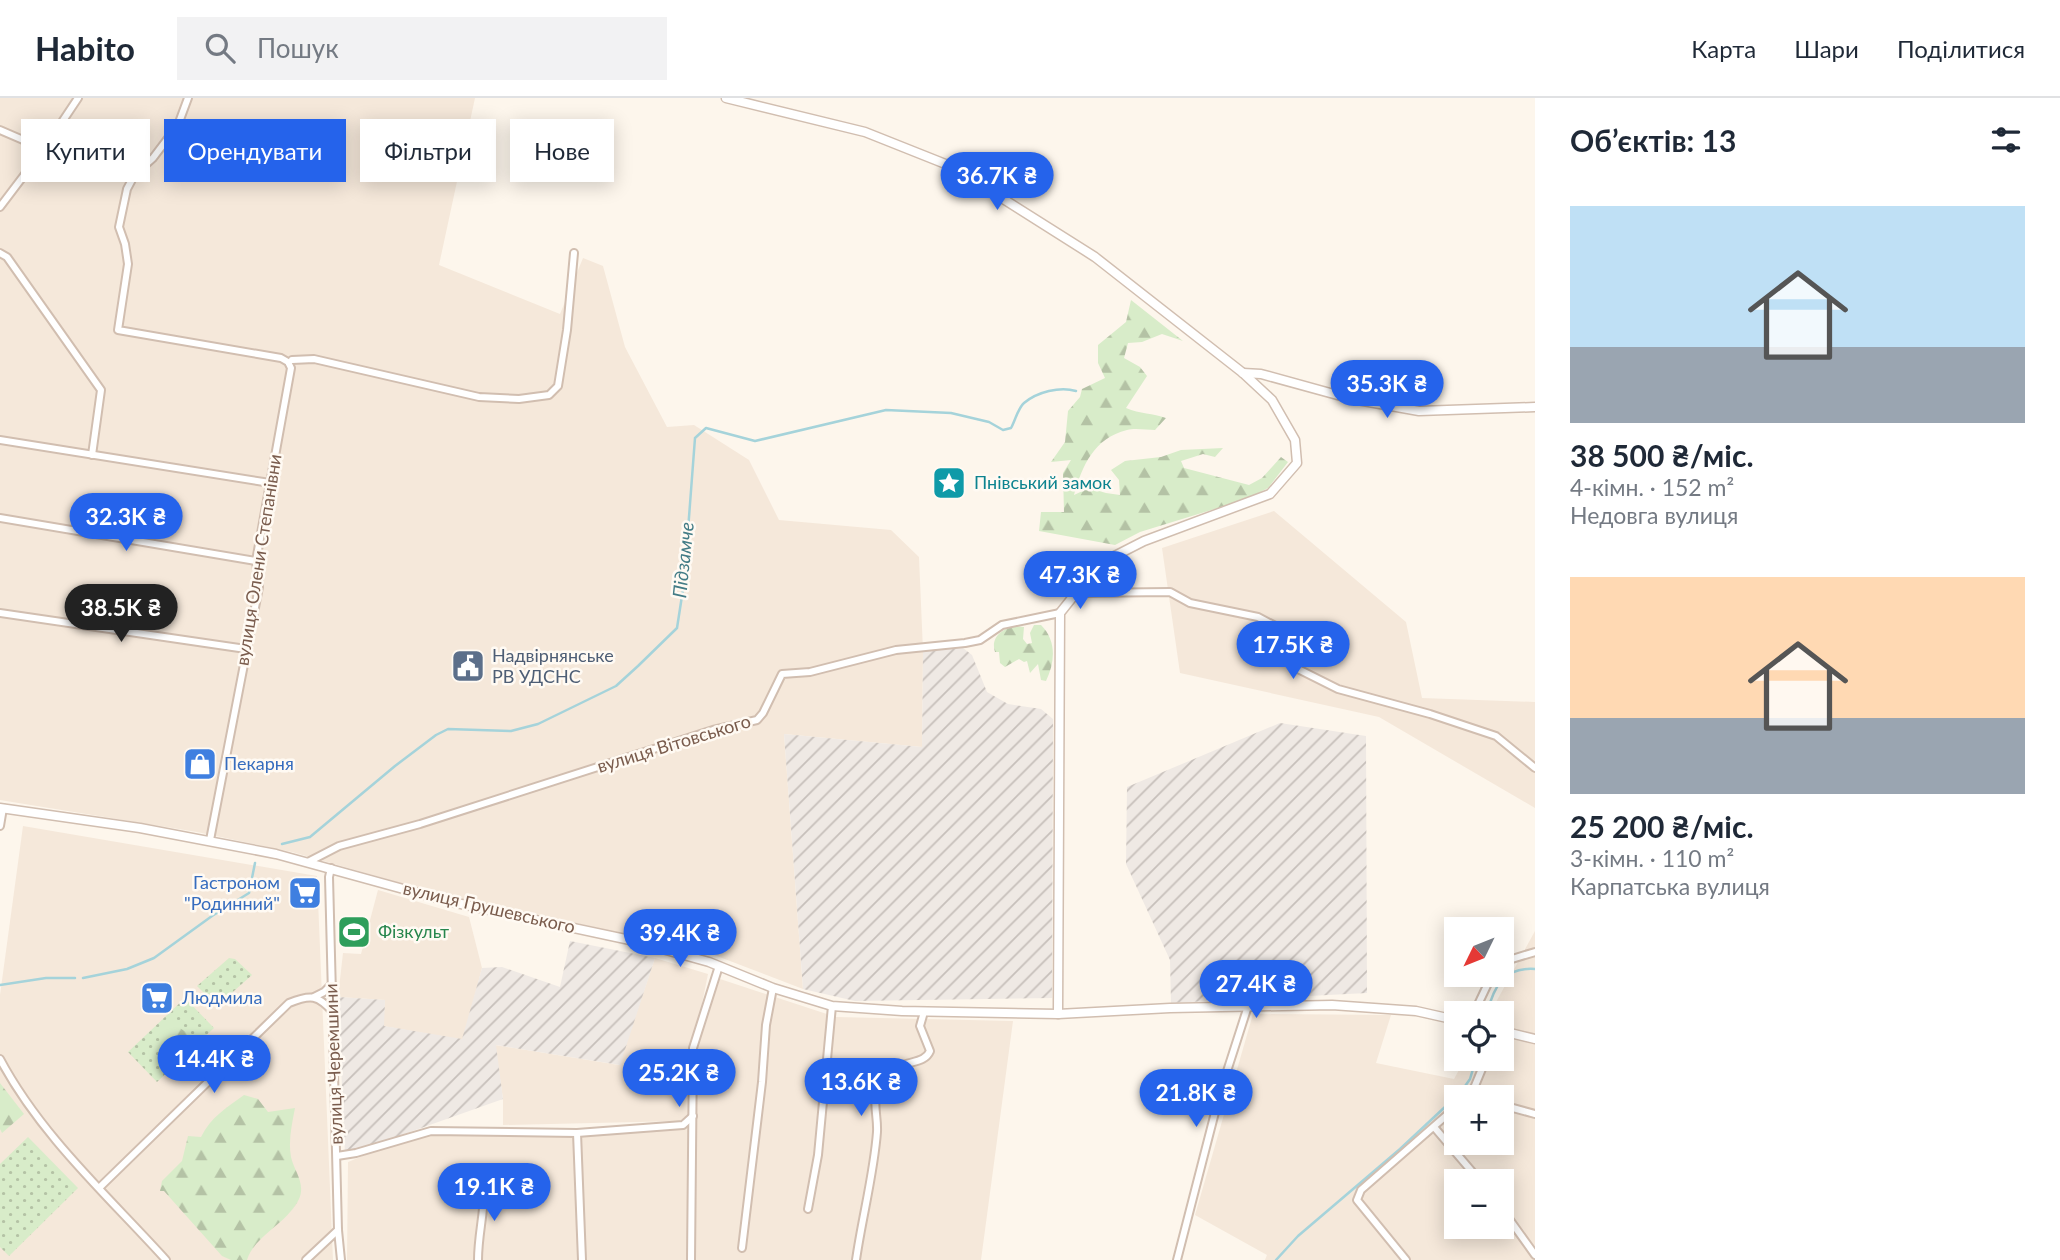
<!DOCTYPE html>
<html lang="uk">
<head>
<meta charset="utf-8">
<style>
	body { margin:0; font-family:Lato,sans-serif; background:#f2f2f3; color:#1f2937; height:100vh; display:flex; flex-direction:column; font-size:26px; white-space:nowrap }
	* { box-sizing:border-box; margin:0 }
	p { font-size:23px; color:#747a83 }
	.icon { flex:none; width:38px; height:38px; fill:none; stroke:currentColor; stroke-width:2; stroke-linecap:round; stroke-linejoin:round }
	.map { position:relative; flex:1; overflow:hidden }
	.sheet { display:flex; flex-direction:column; background:#fff; width:525px }
	.sheet>* { flex:none }
	.top-card { position:absolute; left:21px; top:21px; width:665px; height:63px; display:flex; gap:14px }
	.needle { width:46px; rotate:227deg }
	.fabs { position:absolute; left:1444px; top:819px; display:grid; gap:14px }
	.fabs a { display:grid; place-items:center; width:70px; height:70px; border-radius:0px; background:#fff; box-shadow:0 4px 18px #0003; font-size:35px }
	.price { position:absolute; translate:-50% -60px; padding:0 16px; border-radius:24px; background:#2563eb; color:#fff; font-size:23px; line-height:46px; filter:drop-shadow(0 2px 4px #0008) }
	.price::after { content:''; position:absolute; left:50%; top:42px; width:21px; height:16px; margin-left:-10px; background:inherit; clip-path:polygon(0 0,100% 0,50% 100%) }
	.price.selected { background:#222; color:#fff }
	ul { padding:0; list-style:none }
	li { display:grid; align-content:center; gap:14px; height:371px; padding:0 35px }
	li span { display:grid; place-items:center; height:217px; border-radius:0px; color:#555 }
	li>.icon { margin-inline-start:auto }
	span .icon { width:126px; height:126px; fill:#fffc; stroke-width:1 }
	li b { font-size:30px }
	h2 { display:flex; justify-content:space-between; align-items:center; height:84px; padding:0 35px; font-size:30px }
	.tag { padding:0 24px; border-radius:0px; background:#fff; box-shadow:0 4px 18px #0003; font-size:24px; line-height:63px }
	.tag.selected { background:#2563eb; color:#fff }
	header { display:flex; align-items:center; gap:42px; box-sizing:border-box; height:98px; padding:0 35px; background:#fff; border-bottom:2px solid #e0e1e3 }
	header strong { font-size:33px }
	nav { display:flex; gap:38px; margin-inline-start:auto; font-size:24px }
	.search { width:490px; height:63px; background:#f2f2f3; display:flex; align-items:center; gap:18px; box-sizing:border-box; padding:0 24px; border-radius:0px; color:#747a83; font-size:26px }
	main { display:flex; flex:1; min-height:0 }
	.map>svg:first-child { display:block }
	.residential { fill:#f5e8da; fill-rule:evenodd }
	.industrial { fill:url(#industrial-furrows) }
	.grass { fill:url(#grass-dots) }
	.forest { fill:url(#forest-firs) }
	.lines { fill:none; stroke-linecap:round; stroke-linejoin:round }
	.stream { stroke:#a5d3da; stroke-width:2.5 }
	.minor-casing { stroke:#d1beb0; stroke-width:10 }
	.tertiary-casing { stroke:#d1beb0; stroke-width:11 }
	.minor { stroke:#fff; stroke-width:6 }
	.tertiary { stroke:#fff; stroke-width:8 }
	.labels { text-anchor:middle; stroke-width:5; stroke-linejoin:round; paint-order:stroke }
	.culture-label { font-size:18px; fill:#0d838f; stroke:#fffaf3; text-anchor:start }
	.street-label { font-size:18px; fill:#7a5c4d; stroke:#fffaf3 }
	.service-label { font-size:18px; fill:#4e5e75; stroke:#fffaf3; text-anchor:start }
	.shop-label { font-size:18px; fill:#366cbe; stroke:#fffaf3; text-anchor:start }
	.leisure-label { font-size:18px; fill:#27864d; stroke:#fffaf3; text-anchor:start }
	.water-label { font-size:19px; font-style:italic; fill:#437c86; stroke:#fffaf3 }
</style>
</head>
<body>
<header>
<strong>Habito</strong>
<div class="search"><svg class="icon" aria-label="search" viewBox="0 0 24 24"><circle cx="10" cy="10" r="6"/><path d="M15 15l6 6"/></svg>Пошук</div>
<nav><a>Карта</a><a>Шари</a><a>Поділитися</a></nav>
</header>
<main>
<div class="map">
<svg width="1535" height="1162" viewBox="0 0 1535 1162">
	<defs>
		<pattern id="industrial-furrows" width="10" height="10" patternUnits="userSpaceOnUse" patternTransform="scale(1.75)"><rect width="10" height="10" fill="#efe9e4"/><path d="M-1 1l2-2M0 10L10 0M9 11l2-2" fill="none" stroke="#c7c0bb"/></pattern>
		<pattern id="grass-dots" width="8" height="8" patternUnits="userSpaceOnUse" patternTransform="scale(1.75)"><rect width="8" height="8" fill="#d8ecc9"/><path d="M2 2h.1M6 6h.1" fill="none" stroke="#b4c2a5" stroke-width="1.8" stroke-linecap="round"/></pattern>
		<pattern id="forest-firs" width="22" height="20" patternUnits="userSpaceOnUse" patternTransform="scale(1.75)"><rect width="22" height="20" fill="#d8ecc9"/><path d="M5 1l3.5 6h-7zM16 11l3.5 6h-7z" fill="#b4c2a5"/></pattern>
	</defs>
	<rect width="100%" height="100%" fill="#fdf6ec"/>
	<!-- residential -->
	<g class="residential">
		<path d="M0,0H475L439,167L560,216L583,160L603,168L625,249L667,329L694,327L749,362L779,422L891,432L919,459L923,553L922,649L784,636L803,891L709,855L545,818L467,804L292,754L197,734L0,702Z"/>
		<path d="M1274,413L1406,524L1422,600L1535,604V710L1379,619L1180,575L1162,450Z"/>
		<path d="M23,728L317,778L333,1162H0V897Z"/>
		<path d="M378,792L469,819L482,870L463,942L383,928L385,902L338,899L343,855L361,856Z"/>
		<path d="M1535,833V1162H1265L1267,1157L1195,1117L1253,916L1391,917L1376,965L1454,981L1465,961H1502V915H1490ZM1456,999H1502V1045H1456ZM1456,1083H1502V1129H1456Z"/>
		<path d="M655,860L708,876L695,940L717,880L836,919L1013,923L981,1162H347L348,1064L417,1036L690,1029L692,956L687,980L688,1016L680,1023L503,1027V1001L495,947L619,967Z"/>
	</g>
	<!-- industrial -->
	<g class="industrial">
		<path d="M963,550L972,557L987,594L1008,606L1041,611L1053,621L1052,900L855,903L803,891L784,636L922,649L923,553Z"/>
		<path d="M1280,625L1366,638L1367,895L1171,905L1170,862L1126,766L1127,689Z"/>
		<path d="M570,843L655,860L620,967L496,947L503,1001L345,1057L338,899L385,902L384,928L462,941L482,870L502,869L560,889Z"/>
	</g>
	<!-- grass -->
	<g class="grass">
		<path d="M229,860L235,861L252,877L217,908L197,888Z"/>
		<path d="M185,900L214,930L157,984L128,954Z"/>
		<path d="M28,1039L78,1090L9,1158L0,1149V1066Z"/>
	</g>
	<!-- forest -->
	<g class="forest">
		<path d="M1131,202L1183,243L1162,236L1142,244L1128,245L1124,260L1140,269L1147,278L1126,310C1140,316 1153,315 1166,320L1155,332C1147,332 1135,330 1127,332C1094,340 1082,368 1074,397L1089,390L1106,395L1120,397L1119,382L1111,372L1125,363L1161,359L1181,352L1223,350L1215,359L1203,356L1181,363L1184,370L1249,387L1262,380L1281,359L1288,364L1268,390L1247,401L1140,434L1115,447L1039,433L1041,414H1064L1063,375L1071,362L1051,364L1065,344L1068,313L1080,299L1082,291L1105,280L1098,265V247L1126,224Z"/>
		<path d="M1034,527H1041C1057,543 1055,564 1046,583L1041,582L1038,566L1030,575L1027,563L1024,564L1019,561L1005,569L1000,565L999,554H995C989,536 1009,526 1024,529L1023,541L1027,546L1032,545L1030,535Z"/>
		<path d="M168,923C183,930 192,943 210,938L226,952L218,957L209,953L203,958C188,949 170,943 156,933Z"/>
		<path d="M0,985L24,1016L2,1035L0,1031Z"/>
		<path d="M244,997L258,1001L268,1014L295,1010C292,1026 288,1043 291,1059C294,1073 306,1085 299,1101C287,1126 254,1138 247,1162H231L222,1158L164,1093H160L162,1083L182,1063L188,1038L201,1039C211,1019 226,1010 244,997Z"/>
	</g>
	<g class="lines">
		<!-- stream -->
		<g class="stream">
			<path d="M282,746L310,739L395,668L436,637L448,631L511,633L538,626L616,588L638,568L677,530L684,485L695,340L706,330L755,343L886,312L951,315L989,324L1003,332L1011,330C1015,323 1018,310 1024,305C1037,294 1060,288 1076,293"/>
			<path d="M83,880L127,871L154,860L212,818L249,795L255,765"/>
			<path d="M0,887L46,880H75"/>
			<path d="M1487,915C1494,888 1504,869 1535,871"/>
			<path d="M1276,1162L1298,1138L1400,1051L1461,994L1470,981L1476,961"/>
		</g>
		<defs>
			<g id="minor">
				<path d="M188,0L178,27L153,60L135,76L127,91L119,129L125,146L128,166L118,232L281,260L288,264L291,270L256,463L259,489L210,742"/>
				<path d="M0,32L44,51"/>
				<path d="M0,109L44,51L78,0"/>
				<path d="M0,155L7,159L101,292L92,357"/>
				<path d="M292,262L314,261L479,299L519,301L549,297L558,288L567,232L574,155"/>
				<path d="M0,342L270,385"/>
				<path d="M0,420L256,463"/>
				<path d="M1076,495L1170,494L1190,505L1258,519L1285,533L1293,542L1292,568L1338,591L1430,616L1496,638L1535,670"/>
				<path d="M0,515L246,551"/>
				<path d="M0,728L3,710"/>
				<path d="M308,764L339,748L420,726L713,632L757,622L763,615L782,576L810,574L896,552L965,545L980,542L1002,527L1060,515"/>
				<path d="M331,770L329,779L338,1132L341,1162"/>
				<path d="M1502,867L1512,861L1535,854"/>
				<path d="M314,899L324,894L332,886"/>
				<path d="M1474,915L1492,877"/>
				<path d="M0,961C41,1038 108,1098 166,1162"/>
				<path d="M1472,995L1482,999"/>
				<path d="M1467,999L1472,995L1486,961"/>
				<path d="M1502,1007L1535,1016"/>
				<path d="M1434,1029L1480,1083"/>
				<path d="M577,1035L582,1162"/>
				<path d="M337,1058L356,1055L431,1033L577,1035L683,1027L693,1018"/>
				<path d="M99,1090L289,905C311,896 318,897 333,914"/>
				<path d="M808,1111L818,1057L832,908"/>
				<path d="M1502,1111L1535,1157"/>
				<path d="M742,1150L762,984L766,927L773,890"/>
				<path d="M306,1162L338,1132"/>
				<path d="M478,1162C478,1136 485,1113 484,1088"/>
				<path d="M691,1162L693,950L719,868"/>
				<path d="M856,1162C862,1120 874,1075 877,1034C878,1017 871,1003 880,987C895,958 923,970 930,953L920,928L924,914"/>
				<path d="M1177,1162L1220,995L1248,908"/>
				<path d="M1406,1162L1357,1102L1361,1092L1456,1009"/>
			</g>
			<g id="tertiary">
				<path d="M726,0L865,34L953,69L1095,159L1243,275L1272,302L1295,342L1297,365L1270,396L1144,443L1099,466L1060,515L1058,916"/>
				<path d="M1243,275L1261,276L1352,301L1419,313L1535,309"/>
				<path d="M0,710L140,730L276,756L447,803L630,842L709,864L773,890L832,908L902,913L1058,916L1170,910L1332,907L1416,913L1456,922"/>
				<path d="M1502,933L1535,941"/>
			</g>
		</defs>
		<!-- minor casing -->
		<use href="#minor" class="minor-casing"/>
		<!-- tertiary casing -->
		<use href="#tertiary" class="tertiary-casing"/>
		<!-- minor -->
		<use href="#minor" class="minor"/>
		<!-- tertiary -->
		<use href="#tertiary" class="tertiary"/>
	</g>
	<!-- icons -->
	<defs>
		<symbol id="sight-square" viewBox="-11 -11 22 22"><rect x="-9" y="-9" width="18" height="18" rx="4" fill="#0f9aa8" stroke="#fffaf3"/><path d="M0-6L1.8-2.2L6-1.7L2.9 1.2L3.7 5.4L0 3.3L-3.7 5.4L-2.9 1.2L-6-1.7L-1.8-2.2Z" fill="#fff"/></symbol>
		<symbol id="civic-square" viewBox="-11 -11 22 22"><rect x="-9" y="-9" width="18" height="18" rx="4" fill="#5c6f8a" stroke="#fffaf3"/><path d="M-.6-6.5H3V-4.5H.6V-3L4-1V1h2V6H-6V1h2V-1L-.6-3ZM-1.2 2.5V6h2.4V2.5Z" fill="#fff"/></symbol>
		<symbol id="shop-square" viewBox="-11 -11 22 22"><rect x="-9" y="-9" width="18" height="18" rx="4" fill="#3f7fe0" stroke="#fffaf3"/><path d="M-5-2.5h2.3a2.7 3.5 0 0 1 5.4 0H5L5.5 6h-11ZM-1.5-2.5h3a1.5 2.3 0 0 0-3 0Z" fill="#fff"/></symbol>
		<symbol id="supermarket-square" viewBox="-11 -11 22 22"><rect x="-9" y="-9" width="18" height="18" rx="4" fill="#3f7fe0" stroke="#fffaf3"/><path d="M-6-5.5h2.5l.6 2H6L4.5 2H-2.5L-4.4-4H-6ZM-1.5 3.2a1.3 1.3 0 1 0 .1 0ZM3 3.2a1.3 1.3 0 1 0 .1 0Z" fill="#fff"/></symbol>
		<symbol id="stadium-square" viewBox="-11 -11 22 22"><rect x="-9" y="-9" width="18" height="18" rx="4" fill="#2e9e5b" stroke="#fffaf3"/><path d="M0-5a6.5 5 0 1 0 0 10a6.5 5 0 1 0 0-10ZM-3.5-1.8h7v3.6h-7Z" fill="#fff"/></symbol>
	</defs>
	<g fill-rule="evenodd">
		<use href="#sight-square" x="930" y="366" width="38" height="38"/>
		<use href="#civic-square" x="449" y="549" width="38" height="38"/>
		<use href="#shop-square" x="181" y="647" width="38" height="38"/>
		<use href="#supermarket-square" x="286" y="776" width="38" height="38"/>
		<use href="#stadium-square" x="335" y="815" width="38" height="38"/>
		<use href="#supermarket-square" x="138" y="881" width="38" height="38"/>
	</g>
	<g class="labels">
		<!-- culture labels -->
		<g class="culture-label">
			<text x="974" y="391">Пнівський замок</text>
		</g>
		<!-- street labels -->
		<g class="street-label">
			<text transform="translate(259 462) rotate(-81)" y="6">вулиця Олени Степанівни</text>
			<text transform="translate(674 646) rotate(-17)" y="6">вулиця Вітовського</text>
			<text transform="translate(489 810) rotate(13)" y="6">вулиця Грушевського</text>
			<text transform="translate(334 966) rotate(-92)" y="6">вулиця Черемшини</text>
		</g>
		<!-- service labels -->
		<g class="service-label">
			<text x="492" y="564">Надвірнянське<tspan x="492" dy="21">РВ УДСНС</tspan></text>
		</g>
		<!-- shop labels -->
		<g class="shop-label">
			<text x="224" y="672">Пекарня</text>
			<text x="280" y="791" text-anchor="end">Гастроном<tspan x="280" dy="21">"Родинний"</tspan></text>
			<text x="182" y="906">Людмила</text>
		</g>
		<!-- leisure labels -->
		<g class="leisure-label">
			<text x="378" y="840">Фізкульт</text>
		</g>
		<!-- water labels -->
		<g class="water-label">
			<text transform="translate(683 462) rotate(-84)" y="7">Підзамче</text>
		</g>
	</g>
</svg>
<div class="fabs">
<a><svg class="needle" viewBox="-14 -14 28 28"><path d="M0-13l5 13h-10z" fill="#e53935"/><path d="M0 13l5-13h-10z" fill="#747a83"/></svg></a>
<a><svg class="icon" aria-label="locate" viewBox="0 0 24 24"><circle cx="12" cy="12" r="6"/><path d="M12 2v4M12 18v4M2 12h4M18 12h4"/></svg></a>
<a>+</a>
<a>−</a>
</div>
<b class="price" style="left:997px;top:114px">36.7K ₴</b>
<b class="price" style="left:1387px;top:322px">35.3K ₴</b>
<b class="price" style="left:126px;top:455px">32.3K ₴</b>
<b class="price" style="left:1080px;top:513px">47.3K ₴</b>
<b class="price selected" style="left:121px;top:546px">38.5K ₴</b>
<b class="price" style="left:1293px;top:583px">17.5K ₴</b>
<b class="price" style="left:680px;top:871px">39.4K ₴</b>
<b class="price" style="left:1256px;top:922px">27.4K ₴</b>
<b class="price" style="left:214px;top:997px">14.4K ₴</b>
<b class="price" style="left:679px;top:1011px">25.2K ₴</b>
<b class="price" style="left:861px;top:1020px">13.6K ₴</b>
<b class="price" style="left:1196px;top:1031px">21.8K ₴</b>
<b class="price" style="left:494px;top:1125px">19.1K ₴</b>
<div class="top-card">
<a class="tag">Купити</a>
<a class="tag selected">Орендувати</a>
<a class="tag">Фільтри</a>
<a class="tag">Нове</a>
</div>
</div>
<section class="sheet">
<h2>Об’єктів: 13<svg class="icon" aria-label="filters" viewBox="0 0 24 24"><path d="M4 7h16M4 17h16"/><circle cx="9" cy="7" r="2"/><circle cx="15" cy="17" r="2"/></svg></h2>
<ul>
<li><span style="background:linear-gradient(#bfe0f5 65%,#9aa5b1 0)"><svg class="icon" aria-label="home" viewBox="0 0 24 24"><path d="M3 11l9-7 9 7M6 9v11h12V9"/></svg></span><div><b>38 500 ₴/міс.</b><p>4-кімн. · 152 m²</p><p>Недовга вулиця</p></div></li>
<li><span style="background:linear-gradient(#ffd9b3 65%,#9aa5b1 0)"><svg class="icon" aria-label="home" viewBox="0 0 24 24"><path d="M3 11l9-7 9 7M6 9v11h12V9"/></svg></span><div><b>25 200 ₴/міс.</b><p>3-кімн. · 110 m²</p><p>Карпатська вулиця</p></div></li>
</ul>
</section>
</main>
</body>
</html>
